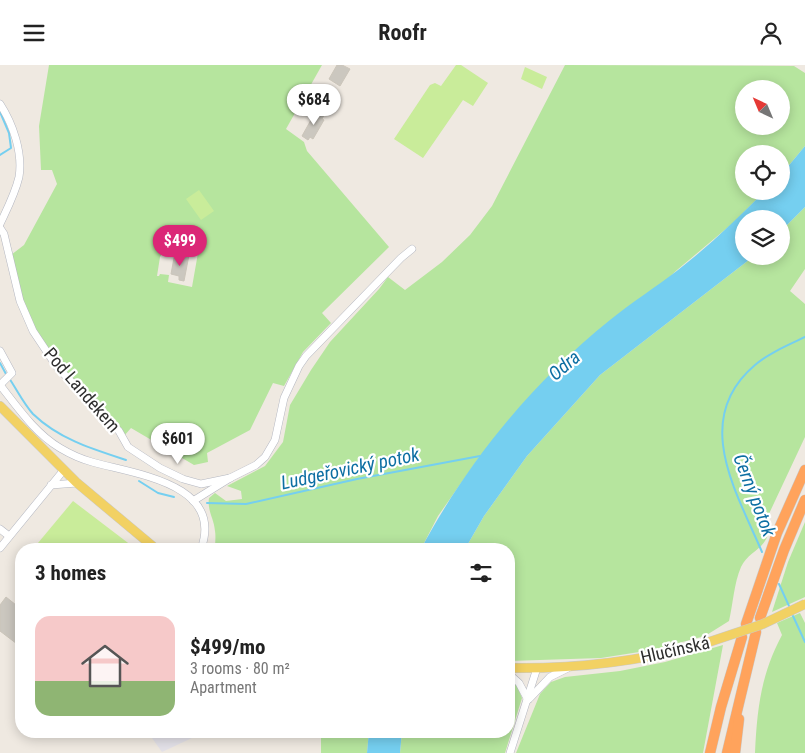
<!DOCTYPE html>
<html lang="en">
<head>
<meta charset="utf-8">
<style>
	body { margin:0; font-family:"Roboto Condensed",sans-serif; background:#f2f2f2; color:#222; height:100vh; display:flex; flex-direction:column; font-size:19px; white-space:nowrap }
	* { box-sizing:border-box; margin:0 }
	p { font-size:16px; color:#767676 }
	.icon { flex:none; width:28px; height:28px; fill:none; stroke:currentColor; stroke-width:2; stroke-linecap:round; stroke-linejoin:round }
	.map { position:relative; flex:1; overflow:hidden }
	.side { position:absolute; left:15px; top:478px; width:500px; height:195px; display:flex; flex-direction:column; background:#fff; border-radius:20px; box-shadow:0 2px 12px #0003 }
	.side>* { flex:none }
	.needle { width:32px; rotate:316deg }
	.fabs { position:absolute; left:735px; top:15px; display:grid; gap:10px }
	.fabs a { display:grid; place-items:center; width:55px; height:55px; border-radius:50%; background:#fff; box-shadow:0 2px 12px #0003; font-size:25px }
	.price { position:absolute; translate:-50% -42px; padding:0 11px; border-radius:18px; background:#fff; color:#222; font-size:16px; line-height:32px; filter:drop-shadow(0 1px 2px #0008) }
	.price::after { content:''; position:absolute; left:50%; top:30px; width:15px; height:11px; margin-left:-8px; background:inherit; clip-path:polygon(0 0,100% 0,50% 100%) }
	.price.current { background:#db2777; color:#fff }
	ul { padding:0; list-style:none }
	li { display:flex; align-items:center; gap:15px; height:125px; padding:0 20px }
	li+li { border-top:1px solid #e0e0e0 }
	li span { display:grid; place-items:center; flex:none; width:140px; height:100px; border-radius:15px; color:#555 }
	li>.icon { margin-inline-start:auto }
	span .icon { width:60px; height:60px; fill:#fffc; stroke-width:1 }
	li b { font-size:21px }
	h2 { display:flex; justify-content:space-between; align-items:center; height:60px; padding:0 20px; font-size:21px }
	header { display:flex; justify-content:space-between; align-items:center; height:65px; padding:0 20px; background:#fff; font-size:22px; font-weight:700 }
	.map>svg:first-child { display:block }
	.industrial { fill:#e3e1e8 }
	.green { fill:#b6e59e; fill-rule:evenodd }
	.pitch { fill:#c9ec9a }
	.water { fill:#75cff0 }
	.lines { fill:none; stroke-linecap:round; stroke-linejoin:round }
	.stream { stroke:#75cff0; stroke-width:2 }
	.building { fill:#cbc7bf; stroke:#cbc5ba }
	.minor-casing { stroke:#b4b7c1; stroke-width:8 }
	.major-casing { stroke:#c9c9c9; stroke-width:10 }
	.highway-casing { stroke:#c9c9c9; stroke-width:11 }
	.minor { stroke:#fff; stroke-width:7 }
	.major { stroke:#f2d163; stroke-width:9 }
	.highway { stroke:#ffa35c; stroke-width:10 }
	.major-bridge-casing { stroke:#c9c9c9; stroke-width:10; stroke-linecap:butt }
	.major-bridge { stroke:#f2d163; stroke-width:9 }
	.labels { text-anchor:middle; stroke-width:4.5; stroke-linejoin:round; paint-order:stroke }
	.street-label { font-size:18px; fill:#2e2e2e; stroke:#fff }
	.water-label { font-size:19px; font-style:italic; fill:#0d6fa3; stroke:#fff }
</style>
</head>
<body>
<header><svg class="icon" aria-label="menu" viewBox="0 0 24 24"><path d="M4 6h16M4 12h16M4 18h16"/></svg>Roofr<svg class="icon" aria-label="person" viewBox="0 0 24 24"><circle cx="12" cy="8" r="4"/><path d="M4 21q1-7 8-7t8 7"/></svg></header>
<div class="map">
<svg width="805" height="688" viewBox="0 0 805 688">
	<rect width="100%" height="100%" fill="#efe9e1"/>
	<!-- industrial -->
	<path class="industrial" d="M147,666H207L162,687Z"/>
	<!-- green -->
	<g class="green">
		<path d="M49,0H322L286,64L304,77L307,86L389,182L322,248L331,258L303,287L284,321L273,318L250,365L207,388L208,397L194,400L131,363L124,371L58,300L43,279L27,250L11,190L24,180L57,119L52,105H41L39,61ZM169,178L188,183V186L198,188L192,222L168,217L169,210L160,209L159,211H157L160,192Z"/>
		<path d="M565,0L794,1L805,8V81L781,110V89H744V126H765L733,158L677,205L480,391L438,451L421,484H215C215,478 216,472 215,466C214,453 207,446 209,433L215,428L226,436L242,434L241,426L227,421L265,401L283,377L290,340L311,305L330,277L379,224L388,212L405,225L442,197L470,170L492,141ZM744,24H781V61H744Z"/>
		<path d="M805,142V204L790,226L805,239V372L767,453C775,483 750,483 741,502C734,518 733,539 729,556L705,571L652,585L601,593L509,596V484H465L484,451L527,391L600,310L754,191H781V166Z"/>
		<path d="M805,457V532L772,547L788,497Z"/>
		<path d="M800,548L805,558V688H755C757,644 761,609 782,570L777,558Z"/>
		<path d="M723,580L703,688H516L540,629L551,617L565,612L620,606L665,597Z"/>
		<path d="M509,614L517,621L522,633L505,688H400L402,666H509Z"/>
		<path d="M321,666H369L367,688H321Z"/>
	</g>
	<!-- pitch -->
	<g class="pitch">
		<path d="M456,0H461L488,18L473,41L463,35L423,93L394,74L430,20L435,18L441,21Z"/>
		<path d="M525,2L547,12L542,24L521,14Z"/>
		<path d="M199,125L214,146L201,155L186,134Z"/>
		<path d="M73,436L136,484H33Z"/>
	</g>
	<!-- water -->
	<g class="water">
		<path d="M805,81V142L781,166V154H744V191H754L600,310L527,391L484,451L465,484H421C468,396 533,317 610,255C632,237 656,222 678,205C709,181 737,154 765,126H781V110Z"/>
		<path d="M369,666H402L400,688H367Z"/>
	</g>
	<g class="lines">
		<!-- stream -->
		<g class="stream">
			<path d="M0,47L9,68L11,83L0,90"/>
			<path d="M0,298L6,309"/>
			<path d="M9,313C17,325 24,339 33,349C59,374 92,384 126,395"/>
			<path d="M139,416L158,428L174,432"/>
			<path d="M207,438L246,439L357,414L480,391"/>
			<path d="M762,487C736,426 691,354 755,300C769,288 788,280 805,272"/>
			<path d="M779,519L789,541"/>
			<path d="M793,551L805,577"/>
		</g>
	</g>
	<!-- building -->
	<g class="building">
		<path d="M337,0H342L350,4L340,21L329,14Z"/>
		<path d="M316,46L324,50L322,54L324,55L313,74L310,72L308,75L302,71Z"/>
		<path d="M183,190H189L184,216L179,215V211L171,209L174,193L182,194Z"/>
		<path d="M6,532L21,544V582L0,566V540Z"/>
	</g>
	<g class="lines">
		<defs>
			<g id="minor">
				<path d="M0,39C13,59 23,88 19,112C15,129 7,144 0,159"/>
				<path d="M0,163L4,169L20,236L33,266L57,302L119,366L128,382L160,403L183,414L201,419L230,413"/>
				<path d="M0,286L12,308L0,320"/>
				<path d="M0,320C18,343 35,368 60,383C70,389 81,394 92,397C133,409 225,418 201,484"/>
				<path d="M51,420L77,418"/>
				<path d="M193,436L230,413L256,400L265,392L275,375L284,333L299,301L306,291L401,193L412,184"/>
				<path d="M0,464L9,471"/>
				<path d="M0,483L63,406"/>
				<path d="M509,609L519,618L528,635"/>
				<path d="M530,633L550,612L568,603"/>
				<path d="M510,688L537,603"/>
			</g>
			<g id="major">
				<path d="M0,341L76,417L156,484"/>
				<path d="M509,603C573,604 635,597 697,581"/>
			</g>
			<g id="highway">
				<path d="M760,553L784,485L805,435"/>
				<path d="M746,559L777,468L805,405"/>
				<path d="M710,688L721,642L742,572"/>
				<path d="M727,688L756,567"/>
				<path d="M735,688L739,654"/>
			</g>
		</defs>
		<!-- minor casing -->
		<use href="#minor" class="minor-casing"/>
		<!-- major casing -->
		<use href="#major" class="major-casing"/>
		<!-- highway casing -->
		<use href="#highway" class="highway-casing"/>
		<!-- minor -->
		<use href="#minor" class="minor"/>
		<!-- major -->
		<use href="#major" class="major"/>
		<!-- highway -->
		<use href="#highway" class="highway"/>
		<defs>
			<path id="major-bridge" d="M697,581L763,559L805,539"/>
		</defs>
		<!-- major-bridge casing -->
		<use href="#major-bridge" class="major-bridge-casing"/>
		<!-- major-bridge -->
		<use href="#major-bridge" class="major-bridge"/>
	</g>
	<g class="labels">
		<!-- street labels -->
		<g class="street-label">
			<text transform="translate(82 325) rotate(49)" y="6">Pod Landekem</text>
			<text transform="translate(675 585) rotate(-13)" y="6">Hlučínská</text>
		</g>
		<!-- water labels -->
		<g class="water-label">
			<text transform="translate(564 300) rotate(-40)" y="7">Odra</text>
			<text transform="translate(350 403) rotate(-12)" y="7">Ludgeřovický potok</text>
			<text transform="translate(755 430) rotate(69)" y="7">Černý potok</text>
		</g>
	</g>
</svg>
<div class="fabs">
<a><svg class="needle" viewBox="-14 -14 28 28"><path d="M0-13l5 13h-10z" fill="#e53935"/><path d="M0 13l5-13h-10z" fill="#767676"/></svg></a>
<a><svg class="icon" aria-label="locate" viewBox="0 0 24 24"><circle cx="12" cy="12" r="6"/><path d="M12 2v4M12 18v4M2 12h4M18 12h4"/></svg></a>
<a><svg class="icon" aria-label="layers" viewBox="0 0 24 24"><path d="M12 4l9 5-9 5-9-5zM3 14l9 5 9-5"/></svg></a>
</div>
<b class="price" style="left:314px;top:61px">$684</b>
<b class="price current" style="left:180px;top:202px">$499</b>
<b class="price" style="left:178px;top:400px">$601</b>
<section class="side">
<h2>3 homes<svg class="icon" aria-label="filters" viewBox="0 0 24 24"><path d="M4 7h16M4 17h16"/><circle cx="9" cy="7" r="2"/><circle cx="15" cy="17" r="2"/></svg></h2>
<ul>
<li><span style="background:linear-gradient(#f6c9c9 65%,#8fb573 0)"><svg class="icon" aria-label="home" viewBox="0 0 24 24"><path d="M3 11l9-7 9 7M6 9v11h12V9"/></svg></span><div><b>$499/mo</b><p>3 rooms · 80 m²</p><p>Apartment</p></div></li>
</ul>
</section>
</div>
</body>
</html>
